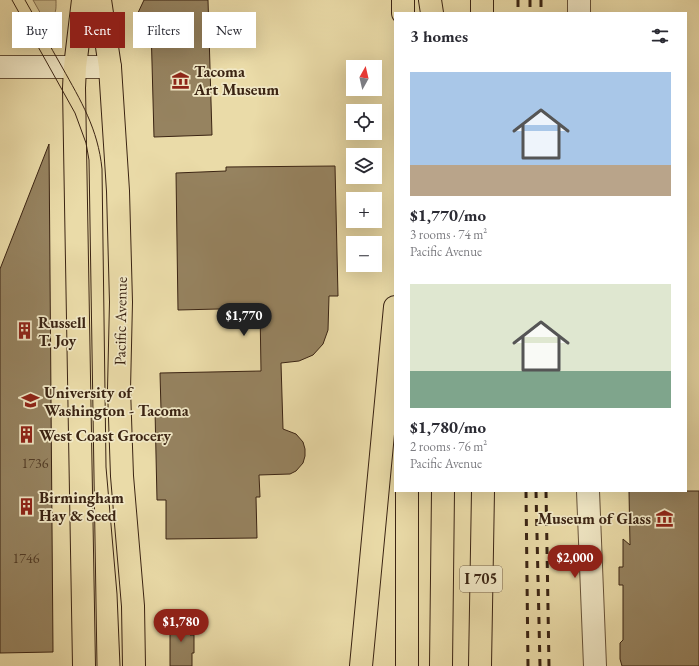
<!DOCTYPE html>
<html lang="en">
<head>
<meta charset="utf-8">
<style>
	body { margin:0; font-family:"EB Garamond",serif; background:#f7f7f7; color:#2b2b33; height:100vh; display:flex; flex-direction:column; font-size:15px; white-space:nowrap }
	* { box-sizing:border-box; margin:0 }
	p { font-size:13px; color:#7c7c81 }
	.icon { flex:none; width:22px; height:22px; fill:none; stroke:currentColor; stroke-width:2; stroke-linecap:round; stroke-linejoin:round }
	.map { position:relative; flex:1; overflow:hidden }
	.panel { position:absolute; left:394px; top:12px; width:293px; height:480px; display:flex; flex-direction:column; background:#fff; border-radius:0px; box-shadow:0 4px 16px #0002 }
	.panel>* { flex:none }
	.guide { position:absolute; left:12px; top:12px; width:322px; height:36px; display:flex; gap:8px }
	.needle { width:26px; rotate:8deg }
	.buttons { position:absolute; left:346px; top:60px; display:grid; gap:8px }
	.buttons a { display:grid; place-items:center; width:36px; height:36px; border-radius:0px; background:#fff; box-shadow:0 4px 16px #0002; font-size:20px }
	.price { position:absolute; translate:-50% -34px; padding:0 9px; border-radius:14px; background:#8f2418; color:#fff; font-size:13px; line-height:26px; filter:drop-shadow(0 1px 2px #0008) }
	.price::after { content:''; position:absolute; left:50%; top:24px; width:12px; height:9px; margin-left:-6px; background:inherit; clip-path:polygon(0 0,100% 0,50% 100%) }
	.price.on { background:#222; color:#fff }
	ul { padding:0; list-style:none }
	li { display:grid; align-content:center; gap:8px; height:212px; padding:0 16px }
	li span { display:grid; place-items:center; height:124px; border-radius:0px; color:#555 }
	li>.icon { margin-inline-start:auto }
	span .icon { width:72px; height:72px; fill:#fffc; stroke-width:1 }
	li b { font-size:17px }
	h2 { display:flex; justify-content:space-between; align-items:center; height:48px; padding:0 16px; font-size:17px }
	.chip { padding:0 14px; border-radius:0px; background:#fff; box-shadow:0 4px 16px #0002; font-size:14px; line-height:36px }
	.chip.on { background:#8f2418; color:#fff }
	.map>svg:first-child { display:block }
	.green { fill:#ccbc8f; stroke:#847051 }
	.building { fill:#968360; stroke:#3b2413 }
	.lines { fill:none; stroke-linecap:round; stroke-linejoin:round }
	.minor-casing { stroke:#675238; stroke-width:24 }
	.major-casing { stroke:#3b2413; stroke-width:24 }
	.highway-casing { stroke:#3b2413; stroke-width:24 }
	.minor { stroke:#f1e8c6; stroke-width:22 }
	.major { stroke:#eadba8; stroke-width:22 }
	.highway { stroke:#eadba8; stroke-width:22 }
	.tram { stroke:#3b2413; stroke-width:1 }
	.rail { stroke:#3b2413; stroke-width:3; stroke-dasharray:7 7; stroke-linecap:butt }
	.labels { text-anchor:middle; stroke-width:3.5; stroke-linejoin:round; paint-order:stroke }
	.number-label { font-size:14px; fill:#523c26 }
	.shield { fill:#f1e8c6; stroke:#725f49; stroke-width:1 }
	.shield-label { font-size:15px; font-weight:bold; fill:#3b2413 }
	.poi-label { font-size:16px; font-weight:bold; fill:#3b2413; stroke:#f1e8c6; text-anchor:start }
	.street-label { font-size:16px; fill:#3b2413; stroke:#f1e8c6 }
</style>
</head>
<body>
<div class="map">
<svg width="699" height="666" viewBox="0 0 699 666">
	<rect width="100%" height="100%" fill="#eadba8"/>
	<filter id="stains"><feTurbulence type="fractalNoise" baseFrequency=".005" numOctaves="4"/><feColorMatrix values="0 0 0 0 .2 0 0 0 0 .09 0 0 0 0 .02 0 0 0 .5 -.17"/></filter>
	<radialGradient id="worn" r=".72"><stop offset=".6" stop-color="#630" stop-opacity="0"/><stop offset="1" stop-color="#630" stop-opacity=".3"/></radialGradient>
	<!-- green -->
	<path class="green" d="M33,0H56C56,9 57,15 48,20L42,16Z"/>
	<!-- building -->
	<g class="building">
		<path d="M144,0H208L212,135L154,137L151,26L136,17Z"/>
		<path d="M49,144L53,652L0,653V269Z"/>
		<path d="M335,166L338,296H329L328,330L323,344L313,355L299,361L281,363L283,429L296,434L303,442L305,449V456L303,463L296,471L290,474L259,475L260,497H256L257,538L166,539V500H157L155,410H161L160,373L261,371L260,308L178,310L176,173L226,171V167Z"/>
		<path d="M629,491H699V666H622L620,659V643L623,640V585H619V567H623V539L630,545Z"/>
		<path d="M189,619L190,635H194V653H192V666H170V620Z"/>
	</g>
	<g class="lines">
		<defs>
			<g id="minor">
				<path d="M579,0V13"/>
				<path d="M0,67H110"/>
				<path d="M588,491L595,666"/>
			</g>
			<g id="major">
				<path d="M83,0L75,67L74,88L84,666"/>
				<path d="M100,0L110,67L118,191L121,302L119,389L122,476L133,606L134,666"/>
			</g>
			<g id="highway">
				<path d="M403,0V13"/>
				<path d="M430,0L432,13"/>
				<path d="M482,0V13"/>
				<path d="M361,666L395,307"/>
				<path d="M407,666V491"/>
				<path d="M441,666L443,491"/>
				<path d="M480,666L483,491"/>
			</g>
		</defs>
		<!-- minor casing -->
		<use href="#minor" class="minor-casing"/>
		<!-- major casing -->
		<use href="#major" class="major-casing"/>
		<!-- highway casing -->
		<use href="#highway" class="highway-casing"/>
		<!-- minor -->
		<use href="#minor" class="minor"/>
		<!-- major -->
		<use href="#major" class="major"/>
		<!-- highway -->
		<use href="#highway" class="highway"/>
		<!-- tram -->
		<g class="tram">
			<path d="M12,0L75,113L86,143L89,160L97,666"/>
			<path d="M25,0C38,22 49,45 62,67C81,101 98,129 102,169L106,467L117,594L120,666"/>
		</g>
		<!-- rail -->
		<g class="rail">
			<path d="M518,0V13"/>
			<path d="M530,0V13"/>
			<path d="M541,0V13"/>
			<path d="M526,491L528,666"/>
			<path d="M536,491L540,666"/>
			<path d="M546,491L549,666"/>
		</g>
	</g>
	<!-- icons -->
	<defs>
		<symbol id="museum-bare" viewBox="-9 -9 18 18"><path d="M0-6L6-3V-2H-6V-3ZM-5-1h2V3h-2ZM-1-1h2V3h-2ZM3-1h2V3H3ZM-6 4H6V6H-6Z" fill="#8f2418" stroke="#f1e8c6" stroke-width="2.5" paint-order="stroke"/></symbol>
		<symbol id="building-bare" viewBox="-9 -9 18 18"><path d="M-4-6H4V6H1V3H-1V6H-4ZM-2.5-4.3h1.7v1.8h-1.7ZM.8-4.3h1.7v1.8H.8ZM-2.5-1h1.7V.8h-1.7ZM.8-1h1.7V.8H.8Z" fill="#8f2418" stroke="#f1e8c6" stroke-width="2.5" paint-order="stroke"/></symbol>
		<symbol id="university-bare" viewBox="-9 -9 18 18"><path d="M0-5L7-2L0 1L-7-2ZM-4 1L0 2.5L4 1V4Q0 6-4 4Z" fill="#8f2418" stroke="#f1e8c6" stroke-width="2.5" paint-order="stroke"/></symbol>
	</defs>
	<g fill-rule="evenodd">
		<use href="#museum-bare" x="168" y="68" width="25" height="25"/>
		<use href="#building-bare" x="12" y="318" width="25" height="25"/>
		<use href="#university-bare" x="18" y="388" width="25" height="25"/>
		<use href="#building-bare" x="14" y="422" width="25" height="25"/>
		<use href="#building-bare" x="14" y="494" width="25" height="25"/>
		<use href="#museum-bare" x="652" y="506" width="25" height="25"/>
	</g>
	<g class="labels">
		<!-- number labels -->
		<g class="number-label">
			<text x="35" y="468">1736</text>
			<text x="26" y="563">1746</text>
		</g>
		<!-- shield labels -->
		<rect class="shield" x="460" y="566" width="42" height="26" rx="3"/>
		<g class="shield-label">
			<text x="481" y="584">I 705</text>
		</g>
		<!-- poi labels -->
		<g class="poi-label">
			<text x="194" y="77">Tacoma<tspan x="194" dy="18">Art Museum</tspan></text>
			<text x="38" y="328">Russell<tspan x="38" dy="18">T. Joy</tspan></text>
			<text x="44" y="398">University of<tspan x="44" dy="18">Washington - Tacoma</tspan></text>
			<text x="39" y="441">West Coast Grocery</text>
			<text x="39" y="503">Birmingham<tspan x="39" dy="18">Hay &amp; Seed</tspan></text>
			<text x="651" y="524" text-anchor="end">Museum of Glass</text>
		</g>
		<!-- street labels -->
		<g class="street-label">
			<text transform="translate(120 321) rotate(-89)" y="6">Pacific Avenue</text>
		</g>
	</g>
	<rect width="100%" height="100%" filter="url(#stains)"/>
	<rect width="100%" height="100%" fill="url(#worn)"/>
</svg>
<div class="buttons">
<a><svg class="needle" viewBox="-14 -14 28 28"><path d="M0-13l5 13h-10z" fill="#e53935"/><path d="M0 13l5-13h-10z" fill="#7c7c81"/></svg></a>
<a><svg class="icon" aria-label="locate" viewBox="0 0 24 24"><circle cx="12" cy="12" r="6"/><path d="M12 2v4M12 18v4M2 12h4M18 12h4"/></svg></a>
<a><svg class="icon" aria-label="layers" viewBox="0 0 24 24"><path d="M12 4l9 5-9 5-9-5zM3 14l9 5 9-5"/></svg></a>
<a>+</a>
<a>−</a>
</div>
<b class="price on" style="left:244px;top:337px">$1,770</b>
<b class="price" style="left:575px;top:579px">$2,000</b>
<b class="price" style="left:181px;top:643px">$1,780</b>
<div class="guide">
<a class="chip">Buy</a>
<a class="chip on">Rent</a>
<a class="chip">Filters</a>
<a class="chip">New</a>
</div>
<section class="panel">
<h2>3 homes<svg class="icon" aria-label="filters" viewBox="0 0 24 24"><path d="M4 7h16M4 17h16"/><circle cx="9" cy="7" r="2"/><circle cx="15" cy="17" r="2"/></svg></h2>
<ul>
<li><span style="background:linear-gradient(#a9c7e8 75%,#b9a48a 0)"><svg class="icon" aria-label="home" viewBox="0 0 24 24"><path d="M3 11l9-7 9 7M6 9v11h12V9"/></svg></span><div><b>$1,770/mo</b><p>3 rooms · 74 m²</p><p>Pacific Avenue</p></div></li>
<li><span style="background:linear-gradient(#dfe7d0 70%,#7fa58c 0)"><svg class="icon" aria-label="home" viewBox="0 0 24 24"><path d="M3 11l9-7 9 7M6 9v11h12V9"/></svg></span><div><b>$1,780/mo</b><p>2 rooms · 76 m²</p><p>Pacific Avenue</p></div></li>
</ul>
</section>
</div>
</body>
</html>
